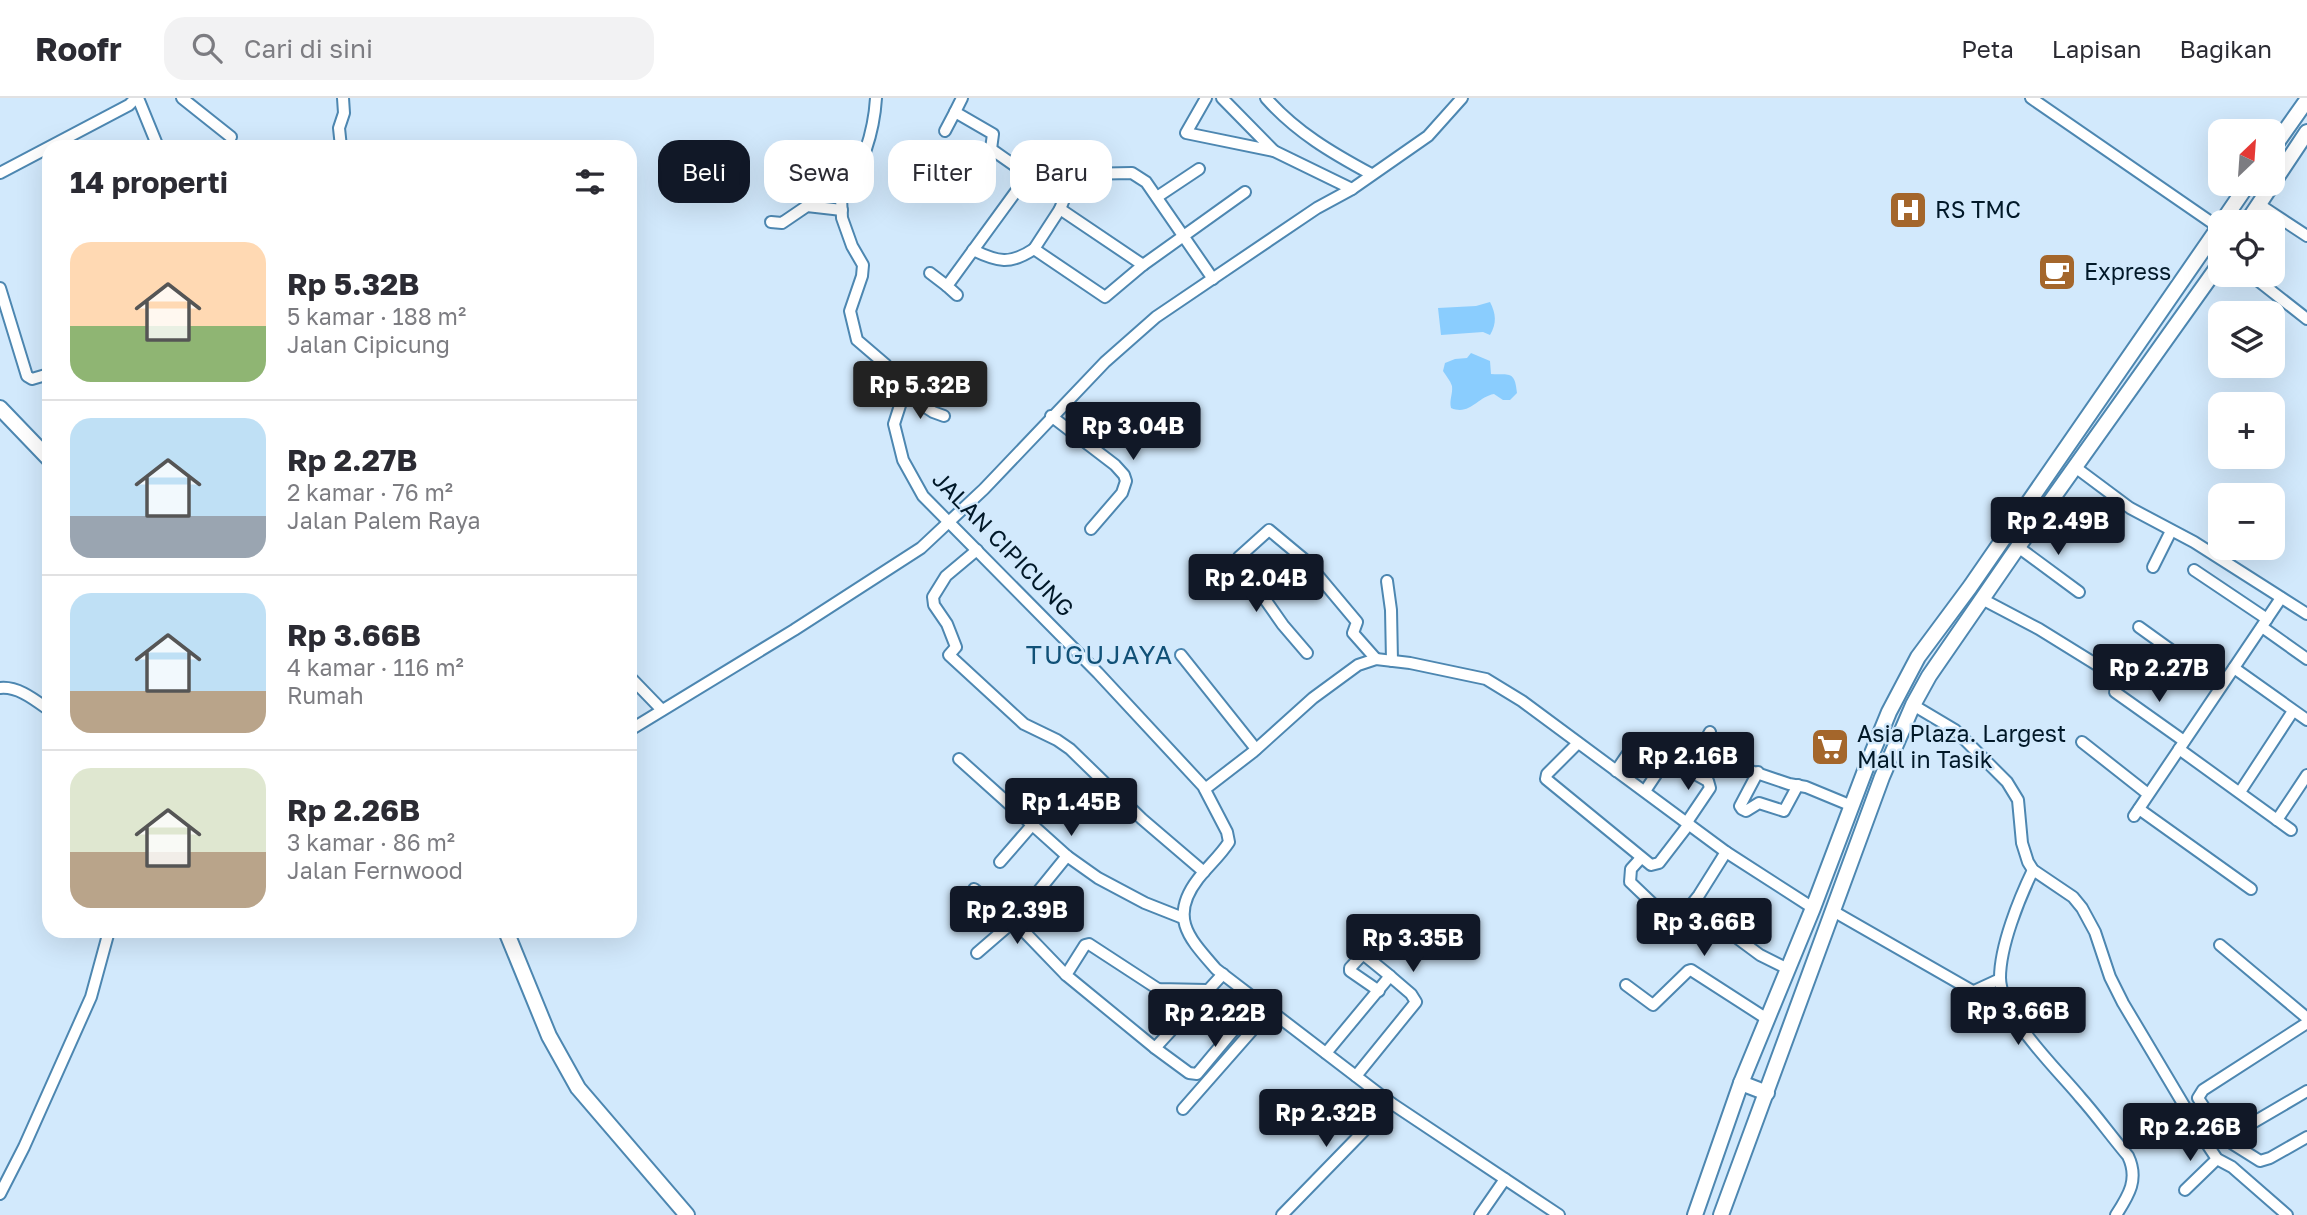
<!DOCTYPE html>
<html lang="id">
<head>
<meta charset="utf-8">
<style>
	body { margin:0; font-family:"Golos Text",sans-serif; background:#f2f2f3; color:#2b2b33; height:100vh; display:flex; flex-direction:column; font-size:26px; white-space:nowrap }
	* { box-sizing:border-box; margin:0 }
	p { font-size:23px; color:#7c7c81 }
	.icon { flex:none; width:38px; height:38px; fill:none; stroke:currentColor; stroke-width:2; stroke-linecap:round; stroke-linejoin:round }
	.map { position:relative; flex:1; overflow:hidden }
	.drawer { position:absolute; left:42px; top:42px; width:595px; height:798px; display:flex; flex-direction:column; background:#fff; border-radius:21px; box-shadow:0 7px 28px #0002 }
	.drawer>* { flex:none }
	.guide { position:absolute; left:658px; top:42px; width:665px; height:63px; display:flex; gap:14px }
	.needle { width:46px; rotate:25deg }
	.tools { position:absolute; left:2208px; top:21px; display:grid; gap:14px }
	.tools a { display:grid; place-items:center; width:77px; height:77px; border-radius:14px; background:#fff; box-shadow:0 7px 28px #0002; font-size:35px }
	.price { position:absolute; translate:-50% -60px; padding:0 16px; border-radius:7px; background:#111827; color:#fff; font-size:23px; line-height:46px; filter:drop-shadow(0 2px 4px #0008) }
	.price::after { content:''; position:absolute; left:50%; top:42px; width:21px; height:16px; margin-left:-10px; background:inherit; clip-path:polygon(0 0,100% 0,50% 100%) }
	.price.selected { background:#222; color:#fff }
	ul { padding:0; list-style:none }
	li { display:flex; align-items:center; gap:21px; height:175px; padding:0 28px }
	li+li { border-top:2px solid #e1e1e2 }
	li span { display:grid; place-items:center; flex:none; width:196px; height:140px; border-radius:21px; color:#555 }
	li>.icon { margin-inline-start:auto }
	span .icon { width:84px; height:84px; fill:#fffc; stroke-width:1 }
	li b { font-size:30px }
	h2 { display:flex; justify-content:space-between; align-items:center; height:84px; padding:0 28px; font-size:30px }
	.chip { padding:0 24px; border-radius:21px; background:#fff; box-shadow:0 7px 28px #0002; font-size:24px; line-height:63px }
	.chip.selected { background:#111827; color:#fff }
	header { display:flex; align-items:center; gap:42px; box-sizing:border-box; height:98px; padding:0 35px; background:#fff; border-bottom:2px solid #e1e1e2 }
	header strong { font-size:33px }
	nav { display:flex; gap:38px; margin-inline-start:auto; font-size:24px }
	.search { width:490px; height:63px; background:#f2f2f3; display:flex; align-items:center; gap:18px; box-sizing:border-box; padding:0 24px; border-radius:21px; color:#7c7c81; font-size:26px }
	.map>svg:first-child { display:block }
	.water { fill:#8acdfe }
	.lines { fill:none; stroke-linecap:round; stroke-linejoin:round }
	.minor-casing { stroke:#4d87b1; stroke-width:14 }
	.major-casing { stroke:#4d87b1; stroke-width:18 }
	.minor { stroke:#fff; stroke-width:10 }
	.major { stroke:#fff; stroke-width:14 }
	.labels { text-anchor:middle; stroke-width:5; stroke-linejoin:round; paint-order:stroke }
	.poi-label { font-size:23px; fill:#011828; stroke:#d2e9fc; text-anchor:start }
	.street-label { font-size:23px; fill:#011828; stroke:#d2e9fc }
	.quarter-label { font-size:26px; letter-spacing:2px; fill:#115177; stroke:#d2e9fc }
</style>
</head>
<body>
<header>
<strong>Roofr</strong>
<div class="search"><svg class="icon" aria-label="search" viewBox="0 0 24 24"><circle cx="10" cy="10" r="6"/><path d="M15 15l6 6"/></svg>Cari di sini</div>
<nav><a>Peta</a><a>Lapisan</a><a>Bagikan</a></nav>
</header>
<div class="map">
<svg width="2307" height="1117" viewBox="0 0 2307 1117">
	<rect width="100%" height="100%" fill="#d2e9fc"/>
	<!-- water -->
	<g class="water">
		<path d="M1490,204C1496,216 1497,225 1490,237L1483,234L1441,237L1438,210L1476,208Z"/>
		<path d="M1471,255L1490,263L1491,276C1509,277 1515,272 1517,295L1510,302H1503L1494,296C1477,299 1470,318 1451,310C1449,302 1453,296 1452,288C1450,282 1446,278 1443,273L1445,265L1455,261L1467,260Z"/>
	</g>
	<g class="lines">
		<defs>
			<g id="minor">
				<path d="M138,0L158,49"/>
				<path d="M182,0L231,39"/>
				<path d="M876,0C874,34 862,72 841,99L842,120L852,148L863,167L862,178L850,213L857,242L885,266L898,282L904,295L894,326L903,362L923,398L1098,575L1203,688L1227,734L1229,744C1220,758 1208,768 1198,781C1168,820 1190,841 1216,871L1391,1005L1559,1117"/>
				<path d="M962,0L955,14L993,36L991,51"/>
				<path d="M1206,0L1186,35L1274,53"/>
				<path d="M1222,0L1274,53L1352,91"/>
				<path d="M1266,0C1296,34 1332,55 1371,76"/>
				<path d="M2031,0L2221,131"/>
				<path d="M945,33L955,14"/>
				<path d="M341,49L339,30L344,15L343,0"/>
				<path d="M1075,74L1060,111L1034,151L1105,199L1143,167L1245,94"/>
				<path d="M0,75L129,7L136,0"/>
				<path d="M967,82L991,51L1028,77L1132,75L1146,84L1213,181"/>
				<path d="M1157,99L1199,71"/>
				<path d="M2260,107L2307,138"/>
				<path d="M1060,111L1143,167"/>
				<path d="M771,124L782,125L807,108L842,112"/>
				<path d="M973,152C998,164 1010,167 1034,151"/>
				<path d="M930,175L947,188"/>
				<path d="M2251,177L2307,221"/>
				<path d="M0,190L27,278L32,281L49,276"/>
				<path d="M957,197L947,188L1028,77"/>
				<path d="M904,295L933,314L944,318"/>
				<path d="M1051,318L1115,367L1124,377L1126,383L1122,395L1091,431"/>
				<path d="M2075,369L2130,410L2194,444L2307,516"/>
				<path d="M2018,449L2079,494"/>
				<path d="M977,452L946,478L933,499L934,507L947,526L956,549L949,557L1024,626L1057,642L1070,651L1142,721L1204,774"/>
				<path d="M2153,469L2171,433"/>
				<path d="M2194,472L2267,521"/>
				<path d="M1387,483L1391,512L1392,563"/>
				<path d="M1982,501L2039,531L2102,570"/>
				<path d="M2139,529L2221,588"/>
				<path d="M2262,529L2307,561"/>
				<path d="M1307,555L1283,527L1238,463L1239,459L1269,432L1305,462L1357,524L1353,535L1376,561"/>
				<path d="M1181,557L1256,651"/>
				<path d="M2234,570L2307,622"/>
				<path d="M630,579L662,612"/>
				<path d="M0,590C18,588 35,602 49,612"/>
				<path d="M2115,594L2184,643"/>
				<path d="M1913,607L1955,632L2007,684L2018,702L2022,745L2028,764L2033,772L2073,799L2082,810L2095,834L2110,879L2123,905L2207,1046L2217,1061L2232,1069L2287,1117"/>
				<path d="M630,632L794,532L921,450L984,391L1105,264L1156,219L1317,110L1352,91L1428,38L1462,0"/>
				<path d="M1710,634L1701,650L1739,669L1789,686L1806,689L1852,708"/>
				<path d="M2082,644L2148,696"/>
				<path d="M1578,645L1547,676L1546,681L1651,767L1659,765L1689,726"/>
				<path d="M2179,651L2291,732"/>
				<path d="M959,661L1067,758L1098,780L1145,805L1183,820"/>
				<path d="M1616,673L1633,648"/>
				<path d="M1758,674L1740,708L1742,711L1746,713L1759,705L1784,713L1798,687"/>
				<path d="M1205,691L1253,654L1313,600L1358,567L1376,561L1410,565L1486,581L1522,603L1726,754L1813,810"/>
				<path d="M1645,693L1663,666L1673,668L1679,667L1708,683L1710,690L1687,724"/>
				<path d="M2240,694L2293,613"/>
				<path d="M2139,711L2251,791"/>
				<path d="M2134,718L2281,500"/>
				<path d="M2277,722L2307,677"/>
				<path d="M1641,760L1631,771L1630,784L1675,827L1699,797L1726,754"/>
				<path d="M1000,764L1033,726"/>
				<path d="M2033,772C2019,801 2000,848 2000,880C2001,918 2056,970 2080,999C2097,1018 2111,1038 2128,1058C2139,1081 2129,1097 2116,1117"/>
				<path d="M974,791L1014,823L977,855"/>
				<path d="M1833,813L2011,915"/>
				<path d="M1706,817L1760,857L1788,871"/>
				<path d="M2220,847L2307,920"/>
				<path d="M1066,877L1014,823L1067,758"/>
				<path d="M1626,887L1653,907L1688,873L1691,872L1767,921"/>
				<path d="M1158,891L1182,920"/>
				<path d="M1206,892L1158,891L1089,846L1085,847L1066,877L1155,950L1223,876"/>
				<path d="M1379,893L1350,873V870L1363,856L1390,878"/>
				<path d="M1974,893L2000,881"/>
				<path d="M2307,925L2203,992L2198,1000L2225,1041L2260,1063L2270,1060L2307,1039"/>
				<path d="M1155,950L1189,975L1197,976L1258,903"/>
				<path d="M1326,955L1390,878L1411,896L1416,904L1356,978"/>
				<path d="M1183,1011L1270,912"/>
				<path d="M2225,1041L2307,993"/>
				<path d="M2185,1092L2217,1061"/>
				<path d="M0,1096L24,1049L91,899L109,833"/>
				<path d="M1282,1117L1391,1005"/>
				<path d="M1480,1117L1505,1081"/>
			</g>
			<g id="major">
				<path d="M2273,50L2307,2"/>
				<path d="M2222,124L2248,86"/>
				<path d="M2247,124L2307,34"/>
				<path d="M0,310L49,361"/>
				<path d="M506,833L549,938L578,990L687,1117"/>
				<path d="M1741,985L1767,995"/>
				<path d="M1695,1117L1741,985L1813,810L1866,670L1889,614L1918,559L1970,489L2221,126"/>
				<path d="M1721,1117L1882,679L1913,607L1929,578L2018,449L2221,164"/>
			</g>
		</defs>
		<!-- minor casing -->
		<use href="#minor" class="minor-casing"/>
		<!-- major casing -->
		<use href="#major" class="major-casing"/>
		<!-- minor -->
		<use href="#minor" class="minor"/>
		<!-- major -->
		<use href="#major" class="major"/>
	</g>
	<!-- icons -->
	<defs>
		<symbol id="hospital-square" viewBox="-11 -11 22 22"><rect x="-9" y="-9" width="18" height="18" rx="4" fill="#a4662b" stroke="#d2e9fc"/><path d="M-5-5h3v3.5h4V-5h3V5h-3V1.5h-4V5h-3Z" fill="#fff"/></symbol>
		<symbol id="cafe-square" viewBox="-11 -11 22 22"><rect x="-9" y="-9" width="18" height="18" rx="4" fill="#a4662b" stroke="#d2e9fc"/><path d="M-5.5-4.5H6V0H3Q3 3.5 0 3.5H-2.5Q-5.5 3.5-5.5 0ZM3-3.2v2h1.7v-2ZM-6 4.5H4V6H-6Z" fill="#fff"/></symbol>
		<symbol id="supermarket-square" viewBox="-11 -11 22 22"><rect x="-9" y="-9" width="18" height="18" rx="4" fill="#a4662b" stroke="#d2e9fc"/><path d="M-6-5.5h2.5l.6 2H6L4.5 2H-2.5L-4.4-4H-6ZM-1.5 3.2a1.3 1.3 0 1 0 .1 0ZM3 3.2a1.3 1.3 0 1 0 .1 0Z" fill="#fff"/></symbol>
	</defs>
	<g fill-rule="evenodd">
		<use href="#hospital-square" x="1886" y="90" width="44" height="44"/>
		<use href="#cafe-square" x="2035" y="152" width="44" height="44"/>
		<use href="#supermarket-square" x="1808" y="627" width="44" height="44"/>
	</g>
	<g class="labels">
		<!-- poi labels -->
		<g class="poi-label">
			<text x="1935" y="120">RS TMC</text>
			<text x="2084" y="182">Express</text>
			<text x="1857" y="644">Asia Plaza. Largest<tspan x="1857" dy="26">Mall in Tasik</tspan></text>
		</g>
		<!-- street labels -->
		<g class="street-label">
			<text transform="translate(1003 446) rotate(46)" y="8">JALAN CIPICUNG</text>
		</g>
		<!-- quarter labels -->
		<g class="quarter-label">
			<text x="1100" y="566">TUGUJAYA</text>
		</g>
	</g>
</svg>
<div class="tools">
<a><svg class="needle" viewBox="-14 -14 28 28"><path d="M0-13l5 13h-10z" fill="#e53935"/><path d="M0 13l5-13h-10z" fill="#7c7c81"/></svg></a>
<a><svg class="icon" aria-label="locate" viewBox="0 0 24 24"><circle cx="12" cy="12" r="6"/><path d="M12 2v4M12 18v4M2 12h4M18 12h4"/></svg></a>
<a><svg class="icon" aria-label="layers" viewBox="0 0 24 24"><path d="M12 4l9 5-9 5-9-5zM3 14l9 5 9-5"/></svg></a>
<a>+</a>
<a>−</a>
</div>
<b class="price selected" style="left:920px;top:323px">Rp 5.32B</b>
<b class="price" style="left:1133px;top:364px">Rp 3.04B</b>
<b class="price" style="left:2058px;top:459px">Rp 2.49B</b>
<b class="price" style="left:1256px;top:516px">Rp 2.04B</b>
<b class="price" style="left:2159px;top:606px">Rp 2.27B</b>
<b class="price" style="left:1688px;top:694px">Rp 2.16B</b>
<b class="price" style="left:1071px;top:740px">Rp 1.45B</b>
<b class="price" style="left:1017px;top:848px">Rp 2.39B</b>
<b class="price" style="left:1704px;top:860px">Rp 3.66B</b>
<b class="price" style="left:1413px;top:876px">Rp 3.35B</b>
<b class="price" style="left:2018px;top:949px">Rp 3.66B</b>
<b class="price" style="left:1215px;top:951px">Rp 2.22B</b>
<b class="price" style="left:1326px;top:1051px">Rp 2.32B</b>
<b class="price" style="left:2190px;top:1065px">Rp 2.26B</b>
<div class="guide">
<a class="chip selected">Beli</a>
<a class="chip">Sewa</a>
<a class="chip">Filter</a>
<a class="chip">Baru</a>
</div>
<section class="drawer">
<h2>14 properti<svg class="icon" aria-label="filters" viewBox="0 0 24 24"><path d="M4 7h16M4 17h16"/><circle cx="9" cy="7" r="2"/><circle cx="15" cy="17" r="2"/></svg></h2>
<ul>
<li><span style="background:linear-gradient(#ffd9b3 60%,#8fb573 0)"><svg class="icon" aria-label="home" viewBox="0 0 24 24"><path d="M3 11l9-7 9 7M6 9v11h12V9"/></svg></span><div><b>Rp 5.32B</b><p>5 kamar · 188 m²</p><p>Jalan Cipicung</p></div></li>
<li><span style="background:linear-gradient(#bfe0f5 70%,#9aa5b1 0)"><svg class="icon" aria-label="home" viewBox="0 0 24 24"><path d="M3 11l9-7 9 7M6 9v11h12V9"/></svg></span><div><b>Rp 2.27B</b><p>2 kamar · 76 m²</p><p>Jalan Palem Raya</p></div></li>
<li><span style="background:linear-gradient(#bfe0f5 70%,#b9a48a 0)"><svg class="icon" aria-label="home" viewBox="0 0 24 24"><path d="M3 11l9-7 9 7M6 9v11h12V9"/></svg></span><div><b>Rp 3.66B</b><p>4 kamar · 116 m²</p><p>Rumah</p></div></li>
<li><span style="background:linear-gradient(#dfe7d0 60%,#b9a48a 0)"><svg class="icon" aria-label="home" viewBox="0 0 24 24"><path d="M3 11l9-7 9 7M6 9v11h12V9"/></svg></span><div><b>Rp 2.26B</b><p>3 kamar · 86 m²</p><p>Jalan Fernwood</p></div></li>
</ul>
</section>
</div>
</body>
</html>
